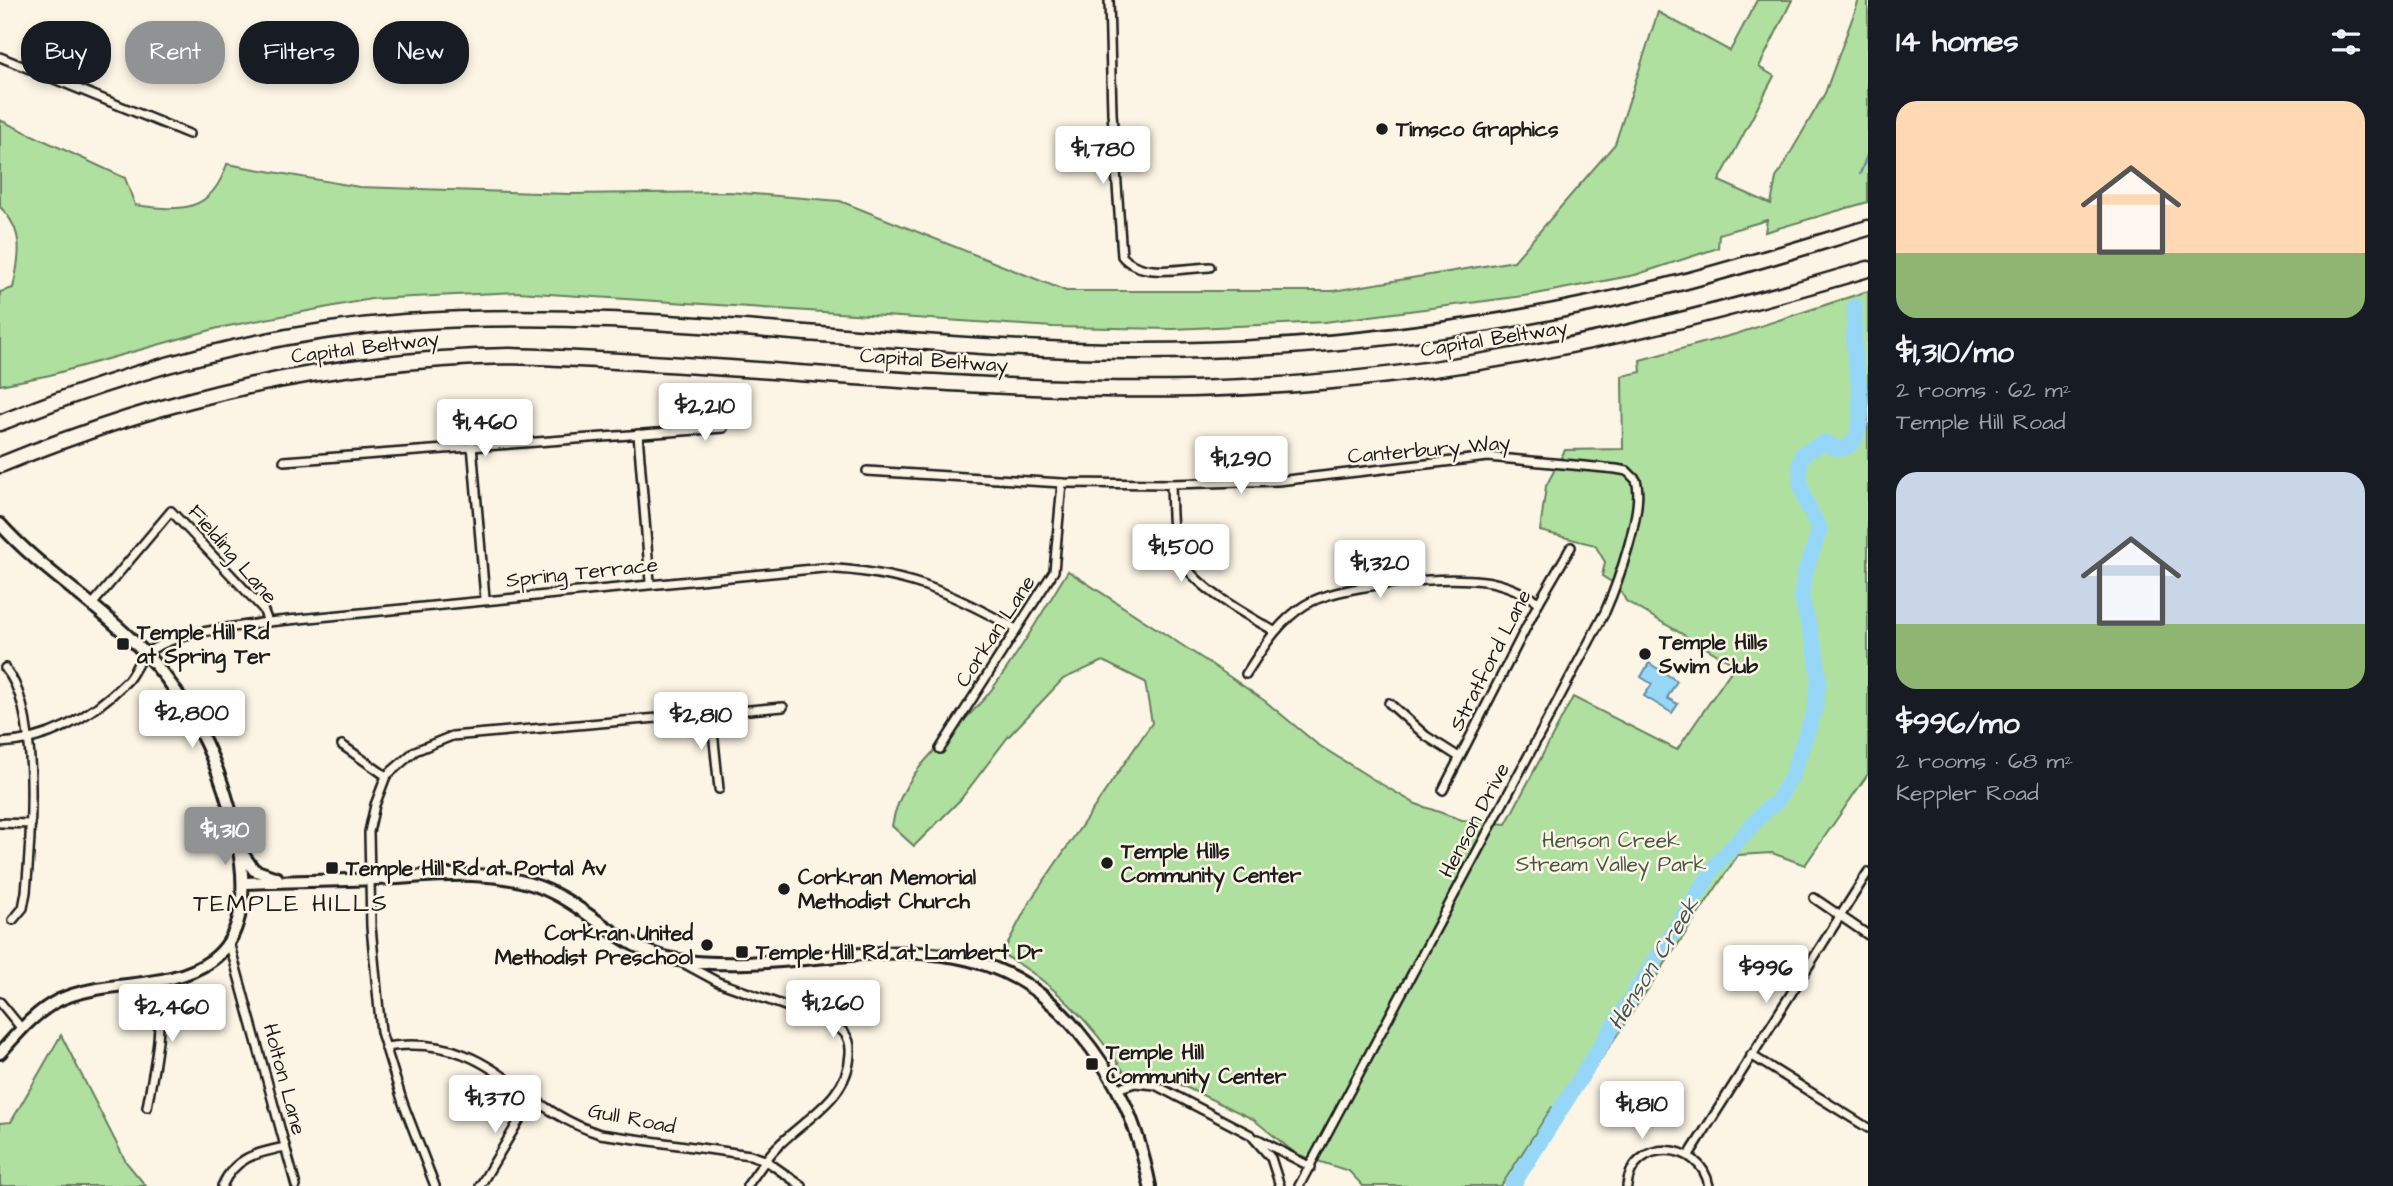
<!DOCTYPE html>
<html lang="en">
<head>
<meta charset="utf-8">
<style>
	body { margin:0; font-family:"Architects Daughter",sans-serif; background:#242831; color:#f1f3f6; height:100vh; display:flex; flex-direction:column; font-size:26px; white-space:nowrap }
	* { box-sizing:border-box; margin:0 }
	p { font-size:23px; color:#9ea1a6 }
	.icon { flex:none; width:38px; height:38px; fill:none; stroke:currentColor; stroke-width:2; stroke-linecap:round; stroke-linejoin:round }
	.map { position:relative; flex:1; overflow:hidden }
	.side { display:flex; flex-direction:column; background:#171b24; width:525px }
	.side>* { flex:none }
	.top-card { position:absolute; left:21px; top:21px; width:665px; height:63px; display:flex; gap:14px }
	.price { position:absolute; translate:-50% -60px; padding:0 16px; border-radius:7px; background:#fff; color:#222; font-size:23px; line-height:46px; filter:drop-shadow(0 2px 4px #0008) }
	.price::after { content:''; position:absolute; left:50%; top:42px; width:21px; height:16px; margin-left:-10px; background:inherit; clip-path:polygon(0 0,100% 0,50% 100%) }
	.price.selected { background:#919294; color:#fff }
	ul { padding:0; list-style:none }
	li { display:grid; align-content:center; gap:14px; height:371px; padding:0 28px }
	li span { display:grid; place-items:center; height:217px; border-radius:21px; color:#555 }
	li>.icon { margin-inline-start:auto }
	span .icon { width:126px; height:126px; fill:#fffc; stroke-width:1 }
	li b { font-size:30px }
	h2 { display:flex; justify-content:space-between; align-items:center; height:84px; padding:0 28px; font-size:30px }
	.chip { padding:0 24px; border-radius:28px; background:#171b24; box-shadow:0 4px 10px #0003; font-size:24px; line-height:63px }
	.chip.selected { background:#919294; color:#fff }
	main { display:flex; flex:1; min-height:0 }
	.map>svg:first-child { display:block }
	.green { fill:#b0e0a0; stroke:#667e5e; stroke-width:2 }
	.water { fill:#96d7f8; stroke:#658ca0; stroke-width:2 }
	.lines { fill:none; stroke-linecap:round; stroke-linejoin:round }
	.stream { stroke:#658ca0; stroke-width:2.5 }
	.river { stroke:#96d7f8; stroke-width:16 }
	.street-casing { stroke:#1c1c1c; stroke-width:12 }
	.secondary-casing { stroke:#1c1c1c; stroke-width:16 }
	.highway-casing { stroke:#1c1c1c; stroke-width:19 }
	.street { stroke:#fcf5e5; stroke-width:7 }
	.secondary { stroke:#fcf5e5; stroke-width:10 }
	.highway { stroke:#fcf5e5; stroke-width:14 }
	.poi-dot { fill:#1c1c1c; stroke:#fcf5e5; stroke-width:2.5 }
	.labels { text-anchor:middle; stroke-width:5; stroke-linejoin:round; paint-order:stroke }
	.poi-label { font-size:21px; font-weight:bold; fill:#1c1c1c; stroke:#fcf5e5; text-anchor:start }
	.street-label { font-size:21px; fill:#1c1c1c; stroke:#fcf5e5 }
	.park-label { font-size:21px; fill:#485744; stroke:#fcf5e5 }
	.water-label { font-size:23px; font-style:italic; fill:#41545e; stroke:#fcf5e5 }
	.quarter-label { font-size:24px; letter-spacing:2px; fill:#1c1c1c; stroke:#fcf5e5 }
</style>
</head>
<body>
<main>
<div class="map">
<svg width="1868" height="1186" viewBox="0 0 1868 1186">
	<rect width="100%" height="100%" fill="#fcf5e5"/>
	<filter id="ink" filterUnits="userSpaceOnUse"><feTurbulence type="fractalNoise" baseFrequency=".0143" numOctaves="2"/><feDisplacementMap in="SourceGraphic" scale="14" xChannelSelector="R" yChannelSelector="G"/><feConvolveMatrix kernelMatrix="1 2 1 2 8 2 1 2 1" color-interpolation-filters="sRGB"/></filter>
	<g filter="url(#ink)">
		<!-- green -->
		<g class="green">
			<path d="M1757,0H1792L1759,67L1774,76L1719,181L1771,204L1776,178L1825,93L1859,0H1868V202L1765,232L1767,220L1719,234L1718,248L1635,275L1531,295L1325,322L1173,329L1053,327L518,292L371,299L218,328L50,375L0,385V292L13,288C20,257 25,231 0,207V120L125,178L135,205C180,211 211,214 227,164L359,187L569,194L729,192L840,201L1066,291H1333L1514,261L1615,144L1658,12L1730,51Z"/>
			<path d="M1868,291V774L1805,865L1772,853L1738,855L1564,1114L1552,1107L1501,1186H1363L1349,1171L1296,1154L1253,1119L1160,1075L1124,1072C1093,1025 1053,981 1002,954L1030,901L1152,723L1145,682L1103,661L1063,679L1008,737L960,800L914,846L892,826C901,765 962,732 995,685C1022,649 1044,609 1068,571L1214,666L1265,701L1317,744L1376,781L1416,804L1462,820L1506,824L1573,697L1677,750L1735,665L1626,601L1618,586L1602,576L1605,562L1595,545L1540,531L1546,486L1565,450L1623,449L1622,376L1641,372L1640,360L1736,334Z"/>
			<path d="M61,1035L126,1162L146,1186H0V1123L11,1122Z"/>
		</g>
		<!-- water -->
		<path class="water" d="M1649,663L1677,681L1667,698L1678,704L1672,713L1644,696L1652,684L1641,677Z"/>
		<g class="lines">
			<!-- stream -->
			<path class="stream" d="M1860,174L1868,153"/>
			<!-- river -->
			<path class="river" d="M1512,1186L1715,866L1768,808L1776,803L1791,778L1815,710L1819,678L1816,652L1801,596L1805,573L1820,529C1806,504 1795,485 1802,454L1826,442C1834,448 1840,452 1850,445C1868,427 1859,387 1855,360C1853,342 1855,323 1855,306"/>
			<defs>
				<g id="street">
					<path d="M1109,0L1112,113L1122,256C1141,279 1183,268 1210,267"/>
					<path d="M0,57L189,134"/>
					<path d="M638,434L650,582"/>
					<path d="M472,445L485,598"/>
					<path d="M284,461L723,428"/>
					<path d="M867,471L1062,483L1171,484L1278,481L1488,457L1616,469L1627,471L1636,480C1645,508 1617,585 1605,612L1299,1186"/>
					<path d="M1171,484C1172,505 1171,529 1176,549C1186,583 1244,613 1274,631"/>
					<path d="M91,606L171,511L263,609L268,622"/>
					<path d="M5,668C41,710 31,838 26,892L23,908L13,920"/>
					<path d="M1246,674C1263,648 1278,622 1305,605C1339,584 1443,576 1484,581C1504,583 1522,592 1539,602"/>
					<path d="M1389,703L1426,736L1459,757"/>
					<path d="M711,712L719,789"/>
					<path d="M0,743C50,741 92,716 127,681C135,673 138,658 149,651C182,631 230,628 268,622L823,568C904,572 946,590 1016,629"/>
					<path d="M342,745L386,776"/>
					<path d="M940,749L1054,571L1062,483"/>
					<path d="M1443,790L1539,602L1571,547"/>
					<path d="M0,823L31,824"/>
					<path d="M1814,898L1868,935"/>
					<path d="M229,942L296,1186"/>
					<path d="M681,962L718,982L827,1021C842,1029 851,1035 850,1053C849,1098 805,1118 777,1147C765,1159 757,1173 747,1186"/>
					<path d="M0,1002L22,1029"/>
					<path d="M385,1047C493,1032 512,1106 600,1134L750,1155L765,1160L802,1186"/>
					<path d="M1751,1055L1868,1128"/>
					<path d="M1120,1088L1135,1083L1155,1085L1251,1135L1271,1158L1280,1186"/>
					<path d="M147,1107C155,1064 164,1023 157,980"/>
					<path d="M1258,1139L1311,1167"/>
					<path d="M1689,1155L1868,872"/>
					<path d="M222,1186C235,1157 256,1153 285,1147"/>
					<path d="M435,1186L403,1103L381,1032L371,927L369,832L375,805L386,776L415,751L452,736L783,707"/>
					<path d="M480,1186L532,1099"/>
					<path d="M1627,1186C1632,1137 1701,1140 1709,1186"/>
				</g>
				<g id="secondary">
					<path d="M0,524C40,569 92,600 135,643C195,701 229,781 241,863C245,896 242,938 212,960C168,992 107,978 59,1000C35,1012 18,1033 0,1053"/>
					<path d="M241,852L254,870L277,878"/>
					<path d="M243,883C287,881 331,881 376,879C427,877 484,868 534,885C586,902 621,952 678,960C822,980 967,897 1077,1030C1119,1080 1137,1123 1150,1186"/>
				</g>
				<g id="highway">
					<path d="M0,423C130,370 265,332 405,322C644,305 889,350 1128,351C1309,352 1492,330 1667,286C1734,269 1801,248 1868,228"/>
					<path d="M0,465C171,395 325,360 510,356C737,363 964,393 1192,389C1429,384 1642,336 1868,269"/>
				</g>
			</defs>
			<!-- street casing -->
			<use href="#street" class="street-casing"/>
			<!-- secondary casing -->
			<use href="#secondary" class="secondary-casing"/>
			<!-- highway casing -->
			<use href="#highway" class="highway-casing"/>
			<!-- street -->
			<use href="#street" class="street"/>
			<!-- secondary -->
			<use href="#secondary" class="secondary"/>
			<!-- highway -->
			<use href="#highway" class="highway"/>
		</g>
	</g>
	<!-- markers -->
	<g class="poi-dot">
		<circle cx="1382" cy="129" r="7"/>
		<rect x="116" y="637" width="14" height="14" rx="3.5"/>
		<circle cx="1645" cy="654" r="7"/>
		<circle cx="1107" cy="863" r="7"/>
		<rect x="325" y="861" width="14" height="14" rx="3.5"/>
		<circle cx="784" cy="889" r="7"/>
		<circle cx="707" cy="945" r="7"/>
		<rect x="735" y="945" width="14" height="14" rx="3.5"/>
		<rect x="1085" y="1057" width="14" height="14" rx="3.5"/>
	</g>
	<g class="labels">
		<!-- poi labels -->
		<g class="poi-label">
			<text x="1396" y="136">Timsco Graphics</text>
			<text x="137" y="639">Temple Hill Rd<tspan x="137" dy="24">at Spring Ter</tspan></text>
			<text x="1659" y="649">Temple Hills<tspan x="1659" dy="24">Swim Club</tspan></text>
			<text x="1121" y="858">Temple Hills<tspan x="1121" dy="24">Community Center</tspan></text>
			<text x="346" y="875">Temple Hill Rd at Portal Av</text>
			<text x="798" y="884">Corkran Memorial<tspan x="798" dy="24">Methodist Church</tspan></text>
			<text x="693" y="940" text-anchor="end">Corkran United<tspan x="693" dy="24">Methodist Preschool</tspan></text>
			<text x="756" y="959">Temple Hill Rd at Lambert Dr</text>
			<text x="1106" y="1059">Temple Hill<tspan x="1106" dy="24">Community Center</tspan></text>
		</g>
		<!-- street labels -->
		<g class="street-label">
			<text transform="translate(1494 338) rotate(-9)" y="7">Capital Beltway</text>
			<text transform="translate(365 347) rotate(-7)" y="7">Capital Beltway</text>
			<text transform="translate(934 360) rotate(4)" y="7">Capital Beltway</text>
			<text transform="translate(1429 449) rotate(-5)" y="7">Canterbury Way</text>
			<text transform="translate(233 554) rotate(49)" y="7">Fielding Lane</text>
			<text transform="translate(582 572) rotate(-6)" y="7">Spring Terrace</text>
			<text transform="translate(995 631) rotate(-57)" y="7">Corkan Lane</text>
			<text transform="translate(1490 660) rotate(-63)" y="7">Stratford Lane</text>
			<text transform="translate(1474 820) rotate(-62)" y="7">Henson Drive</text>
			<text transform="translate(285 1079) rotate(75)" y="7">Holton Lane</text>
			<text transform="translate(632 1118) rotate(11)" y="7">Gull Road</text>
		</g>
		<!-- park labels -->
		<g class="park-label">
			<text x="1611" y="847">Henson Creek<tspan x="1611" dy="24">Stream Valley Park</tspan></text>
		</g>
		<!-- water labels -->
		<g class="water-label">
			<text transform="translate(1653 963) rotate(-58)" y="8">Henson Creek</text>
		</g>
		<!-- quarter labels -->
		<g class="quarter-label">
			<text x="291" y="911">TEMPLE HILLS</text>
		</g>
	</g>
</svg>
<b class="price" style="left:1103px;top:186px">$1,780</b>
<b class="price" style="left:705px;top:443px">$2,210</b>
<b class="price" style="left:485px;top:459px">$1,460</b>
<b class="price" style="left:1241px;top:496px">$1,290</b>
<b class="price" style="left:1181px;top:584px">$1,500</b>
<b class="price" style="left:1380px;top:600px">$1,320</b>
<b class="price" style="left:192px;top:750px">$2,800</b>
<b class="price" style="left:701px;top:752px">$2,810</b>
<b class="price selected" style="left:225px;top:867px">$1,310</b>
<b class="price" style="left:1766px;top:1005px">$996</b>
<b class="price" style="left:833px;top:1040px">$1,260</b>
<b class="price" style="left:172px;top:1044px">$2,460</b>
<b class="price" style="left:495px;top:1135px">$1,370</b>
<b class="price" style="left:1642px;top:1141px">$1,810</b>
<div class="top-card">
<a class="chip">Buy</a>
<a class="chip selected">Rent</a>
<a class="chip">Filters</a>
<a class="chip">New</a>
</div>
</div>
<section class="side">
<h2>14 homes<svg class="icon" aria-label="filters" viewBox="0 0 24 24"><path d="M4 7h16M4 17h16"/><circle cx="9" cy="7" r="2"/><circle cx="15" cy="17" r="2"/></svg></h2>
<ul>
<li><span style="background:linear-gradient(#ffd9b3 70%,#8fb573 0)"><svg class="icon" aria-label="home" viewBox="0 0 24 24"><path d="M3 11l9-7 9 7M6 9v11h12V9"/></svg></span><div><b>$1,310/mo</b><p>2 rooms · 62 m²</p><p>Temple Hill Road</p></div></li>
<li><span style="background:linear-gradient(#c9d6e8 70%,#8fb573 0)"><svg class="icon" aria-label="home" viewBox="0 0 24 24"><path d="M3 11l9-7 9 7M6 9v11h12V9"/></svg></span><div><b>$996/mo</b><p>2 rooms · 68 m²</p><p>Keppler Road</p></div></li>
</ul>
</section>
</main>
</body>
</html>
